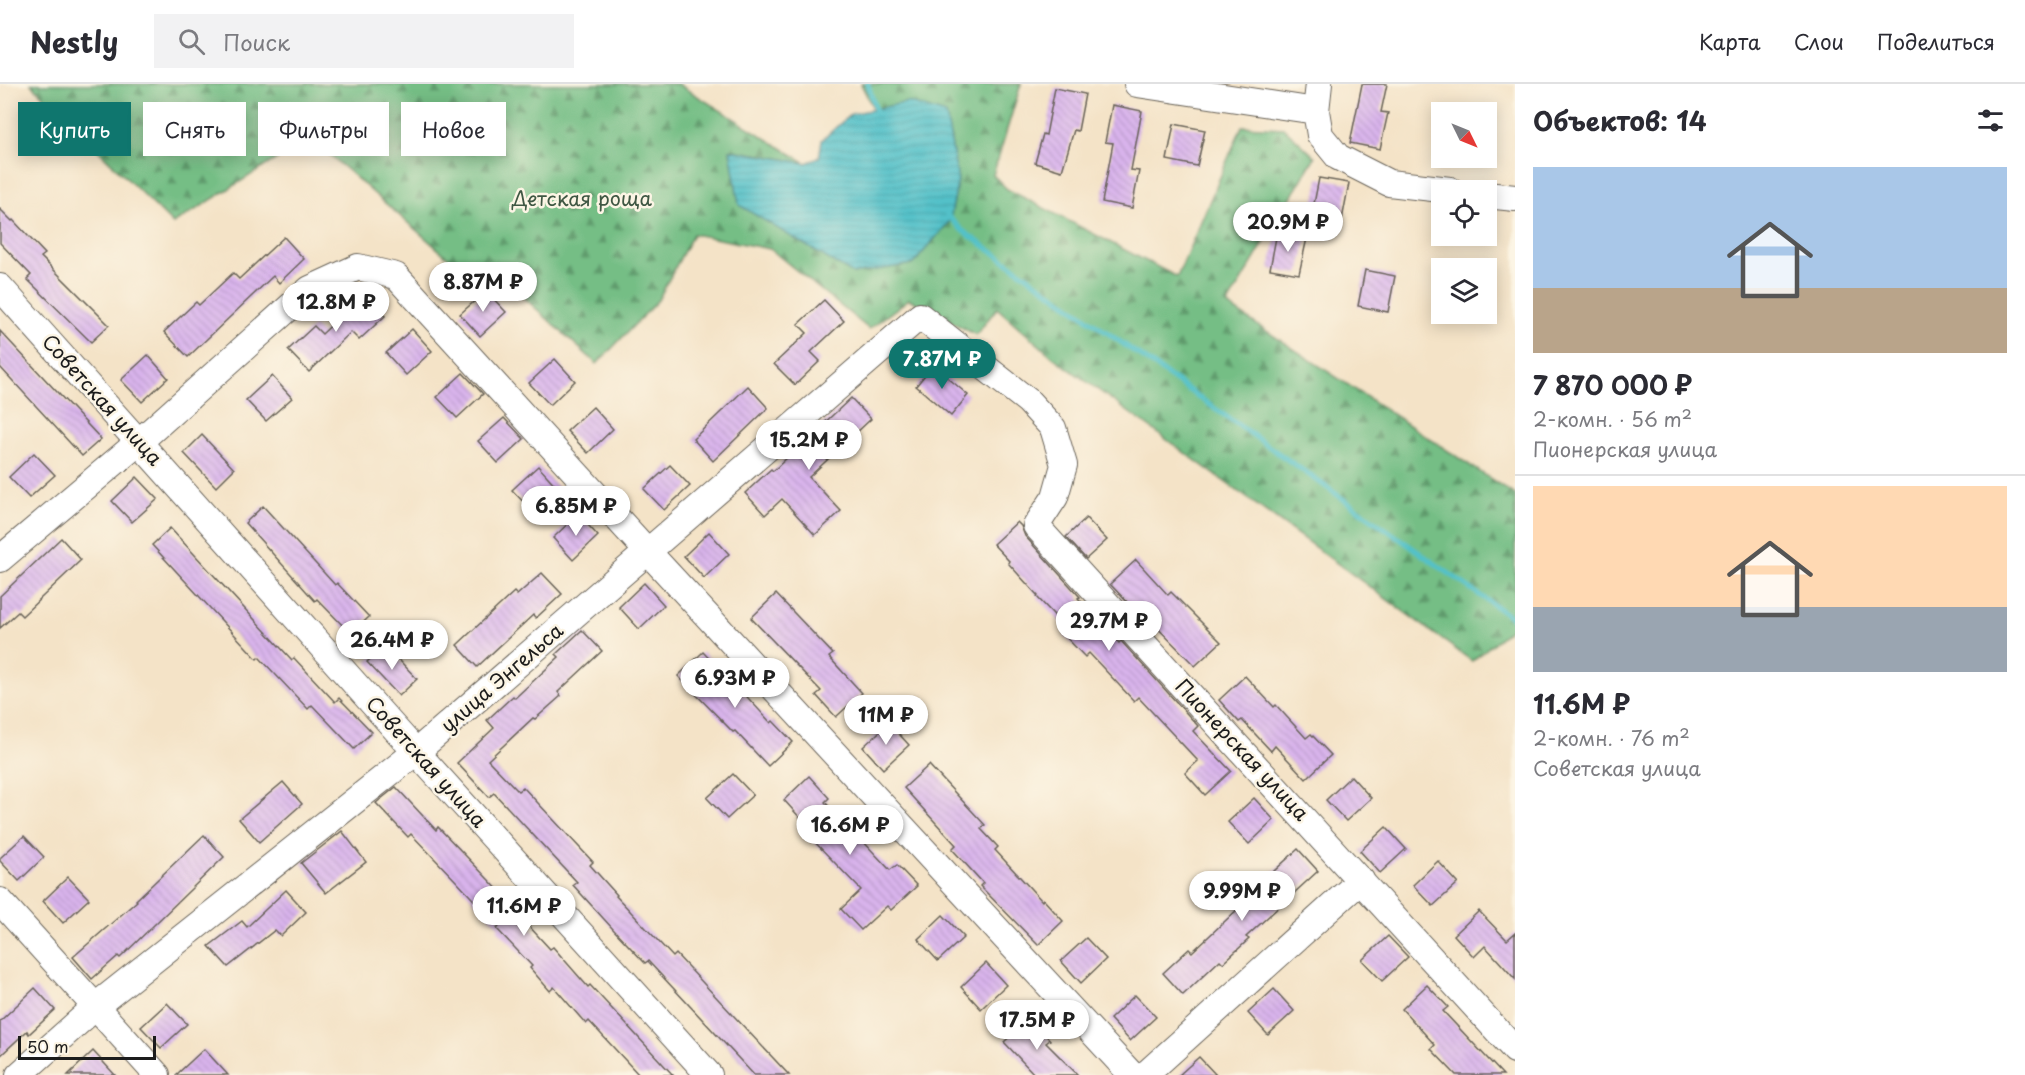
<!DOCTYPE html>
<html lang="ru">
<head>
<meta charset="utf-8">
<style>
	body { margin:0; font-family:"Playpen Sans",sans-serif; background:#f2f2f3; color:#2b2b33; height:100vh; display:flex; flex-direction:column; font-size:22px; white-space:nowrap }
	* { box-sizing:border-box; margin:0 }
	p { font-size:20px; color:#7c7c81 }
	.icon { flex:none; width:33px; height:33px; fill:none; stroke:currentColor; stroke-width:2; stroke-linecap:round; stroke-linejoin:round }
	.map { position:relative; flex:1; overflow:hidden }
	.panel { display:flex; flex-direction:column; background:#fff; width:510px }
	.panel>* { flex:none }
	.guide { position:absolute; left:18px; top:18px; width:570px; height:54px; display:flex; gap:12px }
	.needle { width:39px; rotate:133deg }
	.controls { position:absolute; left:1431px; top:18px; display:grid; gap:12px }
	.controls a { display:grid; place-items:center; width:66px; height:66px; border-radius:0px; background:#fff; box-shadow:0 3px 15px #0003; font-size:30px }
	.scale { position:absolute; left:18px; bottom:15px; width:138px; box-sizing:border-box; padding-left:6px; border:3px solid #1c1c1c; border-top:0; font-size:16px; line-height:21px; white-space:nowrap; color:#1c1c1c; -webkit-text-stroke:4px #fcf5e5; paint-order:stroke }
	.price { position:absolute; translate:-50% -51px; padding:0 14px; border-radius:21px; background:#fff; color:#222; font-size:20px; line-height:39px; filter:drop-shadow(0 2px 3px #0008) }
	.price::after { content:''; position:absolute; left:50%; top:36px; width:18px; height:14px; margin-left:-9px; background:inherit; clip-path:polygon(0 0,100% 0,50% 100%) }
	.price.on { background:#0f766e; color:#fff }
	ul { padding:0; list-style:none }
	li { display:grid; align-content:center; gap:12px; height:318px; padding:0 18px }
	li+li { border-top:2px solid #e1e1e2 }
	li span { display:grid; place-items:center; height:186px; border-radius:0px; color:#555 }
	li>.icon { margin-inline-start:auto }
	span .icon { width:108px; height:108px; fill:#fffc; stroke-width:1 }
	li b { font-size:26px }
	h2 { display:flex; justify-content:space-between; align-items:center; height:72px; padding:0 18px; font-size:26px }
	.tag { padding:0 21px; border-radius:0px; background:#fff; box-shadow:0 3px 15px #0003; font-size:21px; line-height:54px }
	.tag.on { background:#0f766e; color:#fff }
	header { display:flex; align-items:center; gap:36px; box-sizing:border-box; height:84px; padding:0 30px; background:#fff; border-bottom:2px solid #e1e1e2 }
	header strong { font-size:28px }
	nav { display:flex; gap:33px; margin-inline-start:auto; font-size:21px }
	.search { width:420px; height:54px; background:#f2f2f3; display:flex; align-items:center; gap:15px; box-sizing:border-box; padding:0 21px; border-radius:0px; color:#7c7c81; font-size:22px }
	main { display:flex; flex:1; min-height:0 }
	.map>svg:first-child { display:block }
	.forest { fill:url(#forest-firs); stroke:#486d50; stroke-width:1.5 }
	.water { fill:url(#water-rules); stroke:#386e72; stroke-width:1.5 }
	.lines { fill:none; stroke-linecap:round; stroke-linejoin:round }
	.stream { stroke:#53c1c9; stroke-width:5 }
	.building { fill:url(#building-back-hatch) }
	.minor-casing { stroke:#686258; stroke-width:28 }
	.minor { stroke:#fff; stroke-width:26 }
	.labels { text-anchor:middle; stroke-width:5; stroke-linejoin:round; paint-order:stroke }
	.park-label { font-size:20px; fill:#3f5743; stroke:#fcf5e5 }
	.street-label { font-size:20px; fill:#1c1c1c; stroke:#fcf5e5 }
</style>
</head>
<body>
<header>
<strong>Nestly</strong>
<div class="search"><svg class="icon" aria-label="search" viewBox="0 0 24 24"><circle cx="10" cy="10" r="6"/><path d="M15 15l6 6"/></svg>Поиск</div>
<nav><a>Карта</a><a>Слои</a><a>Поделиться</a></nav>
</header>
<main>
<div class="map">
<svg width="1515" height="991" viewBox="0 0 1515 991">
	<defs>
		<pattern id="forest-firs" width="22" height="20" patternUnits="userSpaceOnUse" patternTransform="scale(1.5)"><rect width="22" height="20" fill="#75be85"/><path d="M5 1l3.5 6h-7zM16 11l3.5 6h-7z" fill="#5f9a6c"/></pattern>
		<pattern id="water-rules" width="6" height="5" patternUnits="userSpaceOnUse" patternTransform="scale(1.5)"><rect width="6" height="5" fill="#53c1c9"/><path d="M0 2.5h6" fill="none" stroke="#48a5ac"/></pattern>
		<pattern id="building-back-hatch" width="6" height="6" patternUnits="userSpaceOnUse" patternTransform="scale(1.5)"><rect width="6" height="6" fill="#d9b4ec"/><path d="M-1 5l2 2M0 0l6 6M5-1l2 2" fill="none" stroke="#ba9aca"/></pattern>
	</defs>
	<rect width="100%" height="100%" fill="#fcf5e5"/>
	<filter id="ink" filterUnits="userSpaceOnUse"><feTurbulence type="fractalNoise" baseFrequency=".0167" numOctaves="2"/><feDisplacementMap in="SourceGraphic" scale="12" xChannelSelector="R" yChannelSelector="G"/><feConvolveMatrix kernelMatrix="1 2 1 2 8 2 1 2 1" color-interpolation-filters="sRGB"/></filter>
	<filter id="wash" filterUnits="userSpaceOnUse"><feTurbulence type="fractalNoise" baseFrequency=".008" numOctaves="4" result="noise"/><feDisplacementMap in="SourceGraphic" scale="24" xChannelSelector="R" yChannelSelector="G"/><feGaussianBlur stdDeviation="1.35" result="paint"/><feColorMatrix in="noise" values="0 0 0 0 0 0 0 0 0 0 0 0 0 0 0 0 0 1.4 0 .05"/><feComposite in="paint" operator="in"/></filter>
	<g filter="url(#wash)">
		<rect width="100%" height="100%" fill="#f4e3c7"/>
		<!-- forest -->
		<path class="forest" d="M31,0H678L806,79L731,66L854,190L908,18L874,26L861,0H1021L993,91L1007,105L1177,193L1242,42L1284,44L1315,73L1227,221L1515,411V541L1472,577L1054,274L997,224L976,251L909,215L869,245L770,165L693,150L658,216L597,280L521,211L460,184L310,54L173,140Z"/>
		<!-- water -->
		<path class="water" d="M908,18L946,30L958,96L950,137L913,180L853,190L739,121L730,66L806,79L819,74L822,56L851,30Z"/>
		<g class="lines">
			<!-- stream -->
			<g class="stream">
				<path d="M868,0L877,30"/>
				<path d="M947,131L963,147L1515,536"/>
			</g>
		</g>
		<g id="blocks">
			<!-- building -->
			<g class="building">
				<path d="M1362,0H1387L1381,28L1388,29L1380,65L1350,59Z"/>
				<path d="M1055,4L1085,10L1078,47L1074,46L1062,87L1035,79L1043,50L1046,51Z"/>
				<path d="M1112,21L1142,27L1131,86L1139,87L1132,124L1102,118L1113,59L1105,58Z"/>
				<path d="M1174,40L1205,46L1197,82L1167,76Z"/>
				<path d="M1319,94L1349,99L1342,136L1312,130Z"/>
				<path d="M0,125L12,137L13,136L45,170L41,173L109,241L91,258L27,195L31,191L0,159Z"/>
				<path d="M1277,148L1307,154L1299,190L1270,185Z"/>
				<path d="M284,153L304,175L279,199L273,192L188,273L164,248L196,218L199,221L233,189L239,195Z"/>
				<path d="M1365,186L1395,192L1388,228L1358,222Z"/>
				<path d="M486,207L506,228L480,252L460,230Z"/>
				<path d="M364,210L385,232L359,256L351,248L309,288L288,266L314,242L322,250Z"/>
				<path d="M824,216L844,237L811,268L820,277L795,301L774,280L807,249L798,240Z"/>
				<path d="M412,245L432,267L406,291L386,269Z"/>
				<path d="M0,247L101,355L82,372L0,283Z"/>
				<path d="M148,271L168,294L142,318L121,296Z"/>
				<path d="M555,275L575,297L550,321L529,299Z"/>
				<path d="M933,281L968,311L951,332L916,302Z"/>
				<path d="M463,289L483,310L457,334L437,313Z"/>
				<path d="M272,292L292,314L266,337L246,316Z"/>
				<path d="M748,302L768,324L713,377L693,355Z"/>
				<path d="M851,314L871,335L809,393L841,427L815,451L782,415L765,431L745,409L771,385L773,387Z"/>
				<path d="M593,323L613,345L588,369L567,347Z"/>
				<path d="M504,334L524,355L498,379L478,357Z"/>
				<path d="M202,351L234,385L216,403L184,369Z"/>
				<path d="M34,369L55,391L29,414L9,393Z"/>
				<path d="M670,381L690,402L664,426L644,405Z"/>
				<path d="M538,382L558,404L533,428L512,406Z"/>
				<path d="M137,393L158,415L132,438L112,417Z"/>
				<path d="M263,422L335,501L337,499L369,533L351,550L317,515L315,517L245,439Z"/>
				<path d="M578,430L598,452L573,476L553,454Z"/>
				<path d="M1086,434L1107,456L1086,475L1066,453Z"/>
				<path d="M1017,438L1021,442L1025,452L1080,513L1078,514L1119,559L1121,557L1198,642L1193,647L1231,687L1205,711L1185,689L1198,677L1138,613L1134,617L1089,569L1085,573L1064,551L1069,547L1037,513L1038,512L1008,479L1009,477L993,460Z"/>
				<path d="M170,444L292,576L294,574L335,618L339,614L372,648L354,665L312,621L308,625L259,573L257,575L152,461Z"/>
				<path d="M709,448L729,470L704,494L684,472Z"/>
				<path d="M61,454L81,476L22,532L18,528L0,544V512Z"/>
				<path d="M1136,476L1168,511L1171,508L1221,558L1195,582L1133,519L1130,521L1110,500Z"/>
				<path d="M542,489L562,510L536,534L533,531L477,583L457,561L514,508L517,511Z"/>
				<path d="M644,499L664,521L639,545L619,523Z"/>
				<path d="M776,510L833,570L829,573L862,609L836,633L816,611L821,607L751,534Z"/>
				<path d="M582,546L602,567L558,608L561,612L535,635L533,634L488,676L518,707L523,703L593,778L590,781L617,811L616,812L673,873L676,870L789,991H754L648,877L645,879L613,845L573,801L577,798L494,709L489,713L457,679L494,644L487,636L513,612L515,614L559,573L556,570Z"/>
				<path d="M385,561L417,595L399,612L367,578Z"/>
				<path d="M703,568L737,604L738,603L771,639L773,637L793,658L768,682L735,647L733,648L678,592Z"/>
				<path d="M1245,592L1274,623L1276,621L1306,654L1311,650L1331,671L1306,695L1275,662L1271,667L1242,636L1239,638L1219,616Z"/>
				<path d="M889,639L909,661L883,685L863,663Z"/>
				<path d="M929,681L985,741L981,745L998,763L995,766L1042,817L1043,815L1063,837L1038,861L980,802L983,799L952,765L956,761L904,704Z"/>
				<path d="M733,690L753,711L727,735L707,714Z"/>
				<path d="M809,692L829,714L825,718L859,755L860,754L890,786L897,781L917,802L891,826L887,822L861,846L841,825L861,806L808,751L812,747L784,716Z"/>
				<path d="M1351,692L1371,714L1346,737L1326,716Z"/>
				<path d="M283,698L302,720L259,758L239,735Z"/>
				<path d="M396,703L436,746L438,743L465,771L506,814L504,815L550,865L553,863L588,903L590,901L673,991H639L589,937L586,940L554,903L550,907L530,884L532,882L497,845L499,843L456,797L411,750L408,753L376,719Z"/>
				<path d="M1254,714L1274,736L1249,760L1228,738Z"/>
				<path d="M1386,743L1406,765L1380,789L1360,767Z"/>
				<path d="M342,747L366,778L326,809L301,779Z"/>
				<path d="M204,751L224,773L120,874L118,872L92,895L73,873L137,817L136,816Z"/>
				<path d="M24,752L44,773L19,797L0,777V774Z"/>
				<path d="M1298,765L1318,787L1246,853L1249,855L1223,879L1220,876L1183,911L1163,889L1189,865L1192,868L1240,823L1237,821Z"/>
				<path d="M1438,777L1458,799L1433,822L1413,801Z"/>
				<path d="M68,793L89,815L63,839L43,817Z"/>
				<path d="M286,806L306,828L281,852L275,846L228,883L209,862L242,837L247,843Z"/>
				<path d="M1479,827L1507,856L1515,849V895L1485,862L1474,873L1454,851Z"/>
				<path d="M943,831L964,853L938,877L918,855Z"/>
				<path d="M1388,852L1408,873L1382,897L1362,876Z"/>
				<path d="M1086,854L1106,875L1081,899L1061,877Z"/>
				<path d="M986,879L1006,901L981,925L961,903Z"/>
				<path d="M1427,901L1448,923L1443,927L1503,991H1456L1431,965L1435,961L1402,925Z"/>
				<path d="M35,904L55,926L29,950L27,947L0,972V937Z"/>
				<path d="M1274,905L1294,927L1268,951L1248,929Z"/>
				<path d="M1135,911L1156,933L1130,957L1110,935Z"/>
				<path d="M167,919L187,940L161,964L141,943Z"/>
				<path d="M1030,934L1050,956L1046,959L1078,991H1035L1004,958Z"/>
				<path d="M204,965L228,991H176Z"/>
				<path d="M93,967L115,991H68Z"/>
				<path d="M1199,973L1216,991H1179Z"/>
			</g>
		</g>
	</g>
	<g filter="url(#ink)">
		<use href="#blocks" fill-opacity="0" stroke="#686258" stroke-width="1.5"/>
		<g class="lines">
			<defs>
				<g id="minor">
					<path d="M1137,0L1316,27L1320,51L1338,73L1389,99L1450,106"/>
					<path d="M1316,27L1319,0"/>
					<path d="M1486,111L1515,114"/>
					<path d="M0,203L416,668L709,991"/>
					<path d="M0,475L140,357L310,205L358,183L396,192L647,467L1132,991"/>
					<path d="M0,817L157,991"/>
					<path d="M19,991L102,917L416,668L920,232L1028,317L1053,344L1064,381L1055,413L1036,442L1515,966"/>
					<path d="M1145,991L1361,796"/>
				</g>
			</defs>
			<!-- minor casing -->
			<use href="#minor" class="minor-casing"/>
			<!-- minor -->
			<use href="#minor" class="minor"/>
		</g>
	</g>
	<g class="labels">
		<!-- park labels -->
		<g class="park-label">
			<text x="582" y="122">Детская роща</text>
		</g>
		<!-- street labels -->
		<g class="street-label">
			<text transform="translate(102 316) rotate(48)" y="7">Советская улица</text>
			<text transform="translate(502 594) rotate(-41)" y="7">улица Энгельса</text>
			<text transform="translate(1242 666) rotate(47)" y="7">Пионерская улица</text>
			<text transform="translate(426 678) rotate(48)" y="7">Советская улица</text>
		</g>
	</g>
</svg>
<div class="controls">
<a><svg class="needle" viewBox="-14 -14 28 28"><path d="M0-13l5 13h-10z" fill="#e53935"/><path d="M0 13l5-13h-10z" fill="#7c7c81"/></svg></a>
<a><svg class="icon" aria-label="locate" viewBox="0 0 24 24"><circle cx="12" cy="12" r="6"/><path d="M12 2v4M12 18v4M2 12h4M18 12h4"/></svg></a>
<a><svg class="icon" aria-label="layers" viewBox="0 0 24 24"><path d="M12 4l9 5-9 5-9-5zM3 14l9 5 9-5"/></svg></a>
</div>
<div class="scale">50 m</div>
<b class="price" style="left:1288px;top:169px">20.9M ₽</b>
<b class="price" style="left:483px;top:229px">8.87M ₽</b>
<b class="price" style="left:336px;top:249px">12.8M ₽</b>
<b class="price on" style="left:942px;top:306px">7.87M ₽</b>
<b class="price" style="left:809px;top:387px">15.2M ₽</b>
<b class="price" style="left:576px;top:453px">6.85M ₽</b>
<b class="price" style="left:1109px;top:568px">29.7M ₽</b>
<b class="price" style="left:392px;top:587px">26.4M ₽</b>
<b class="price" style="left:735px;top:625px">6.93M ₽</b>
<b class="price" style="left:886px;top:662px">11M ₽</b>
<b class="price" style="left:850px;top:772px">16.6M ₽</b>
<b class="price" style="left:1242px;top:838px">9.99M ₽</b>
<b class="price" style="left:524px;top:853px">11.6M ₽</b>
<b class="price" style="left:1037px;top:967px">17.5M ₽</b>
<div class="guide">
<a class="tag on">Купить</a>
<a class="tag">Снять</a>
<a class="tag">Фильтры</a>
<a class="tag">Новое</a>
</div>
</div>
<section class="panel">
<h2>Объектов: 14<svg class="icon" aria-label="filters" viewBox="0 0 24 24"><path d="M4 7h16M4 17h16"/><circle cx="9" cy="7" r="2"/><circle cx="15" cy="17" r="2"/></svg></h2>
<ul>
<li><span style="background:linear-gradient(#a9c7e8 65%,#b9a48a 0)"><svg class="icon" aria-label="home" viewBox="0 0 24 24"><path d="M3 11l9-7 9 7M6 9v11h12V9"/></svg></span><div><b>7 870 000 ₽</b><p>2-комн. · 56 m²</p><p>Пионерская улица</p></div></li>
<li><span style="background:linear-gradient(#ffd9b3 65%,#9aa5b1 0)"><svg class="icon" aria-label="home" viewBox="0 0 24 24"><path d="M3 11l9-7 9 7M6 9v11h12V9"/></svg></span><div><b>11.6M ₽</b><p>2-комн. · 76 m²</p><p>Советская улица</p></div></li>
</ul>
</section>
</main>
</body>
</html>
